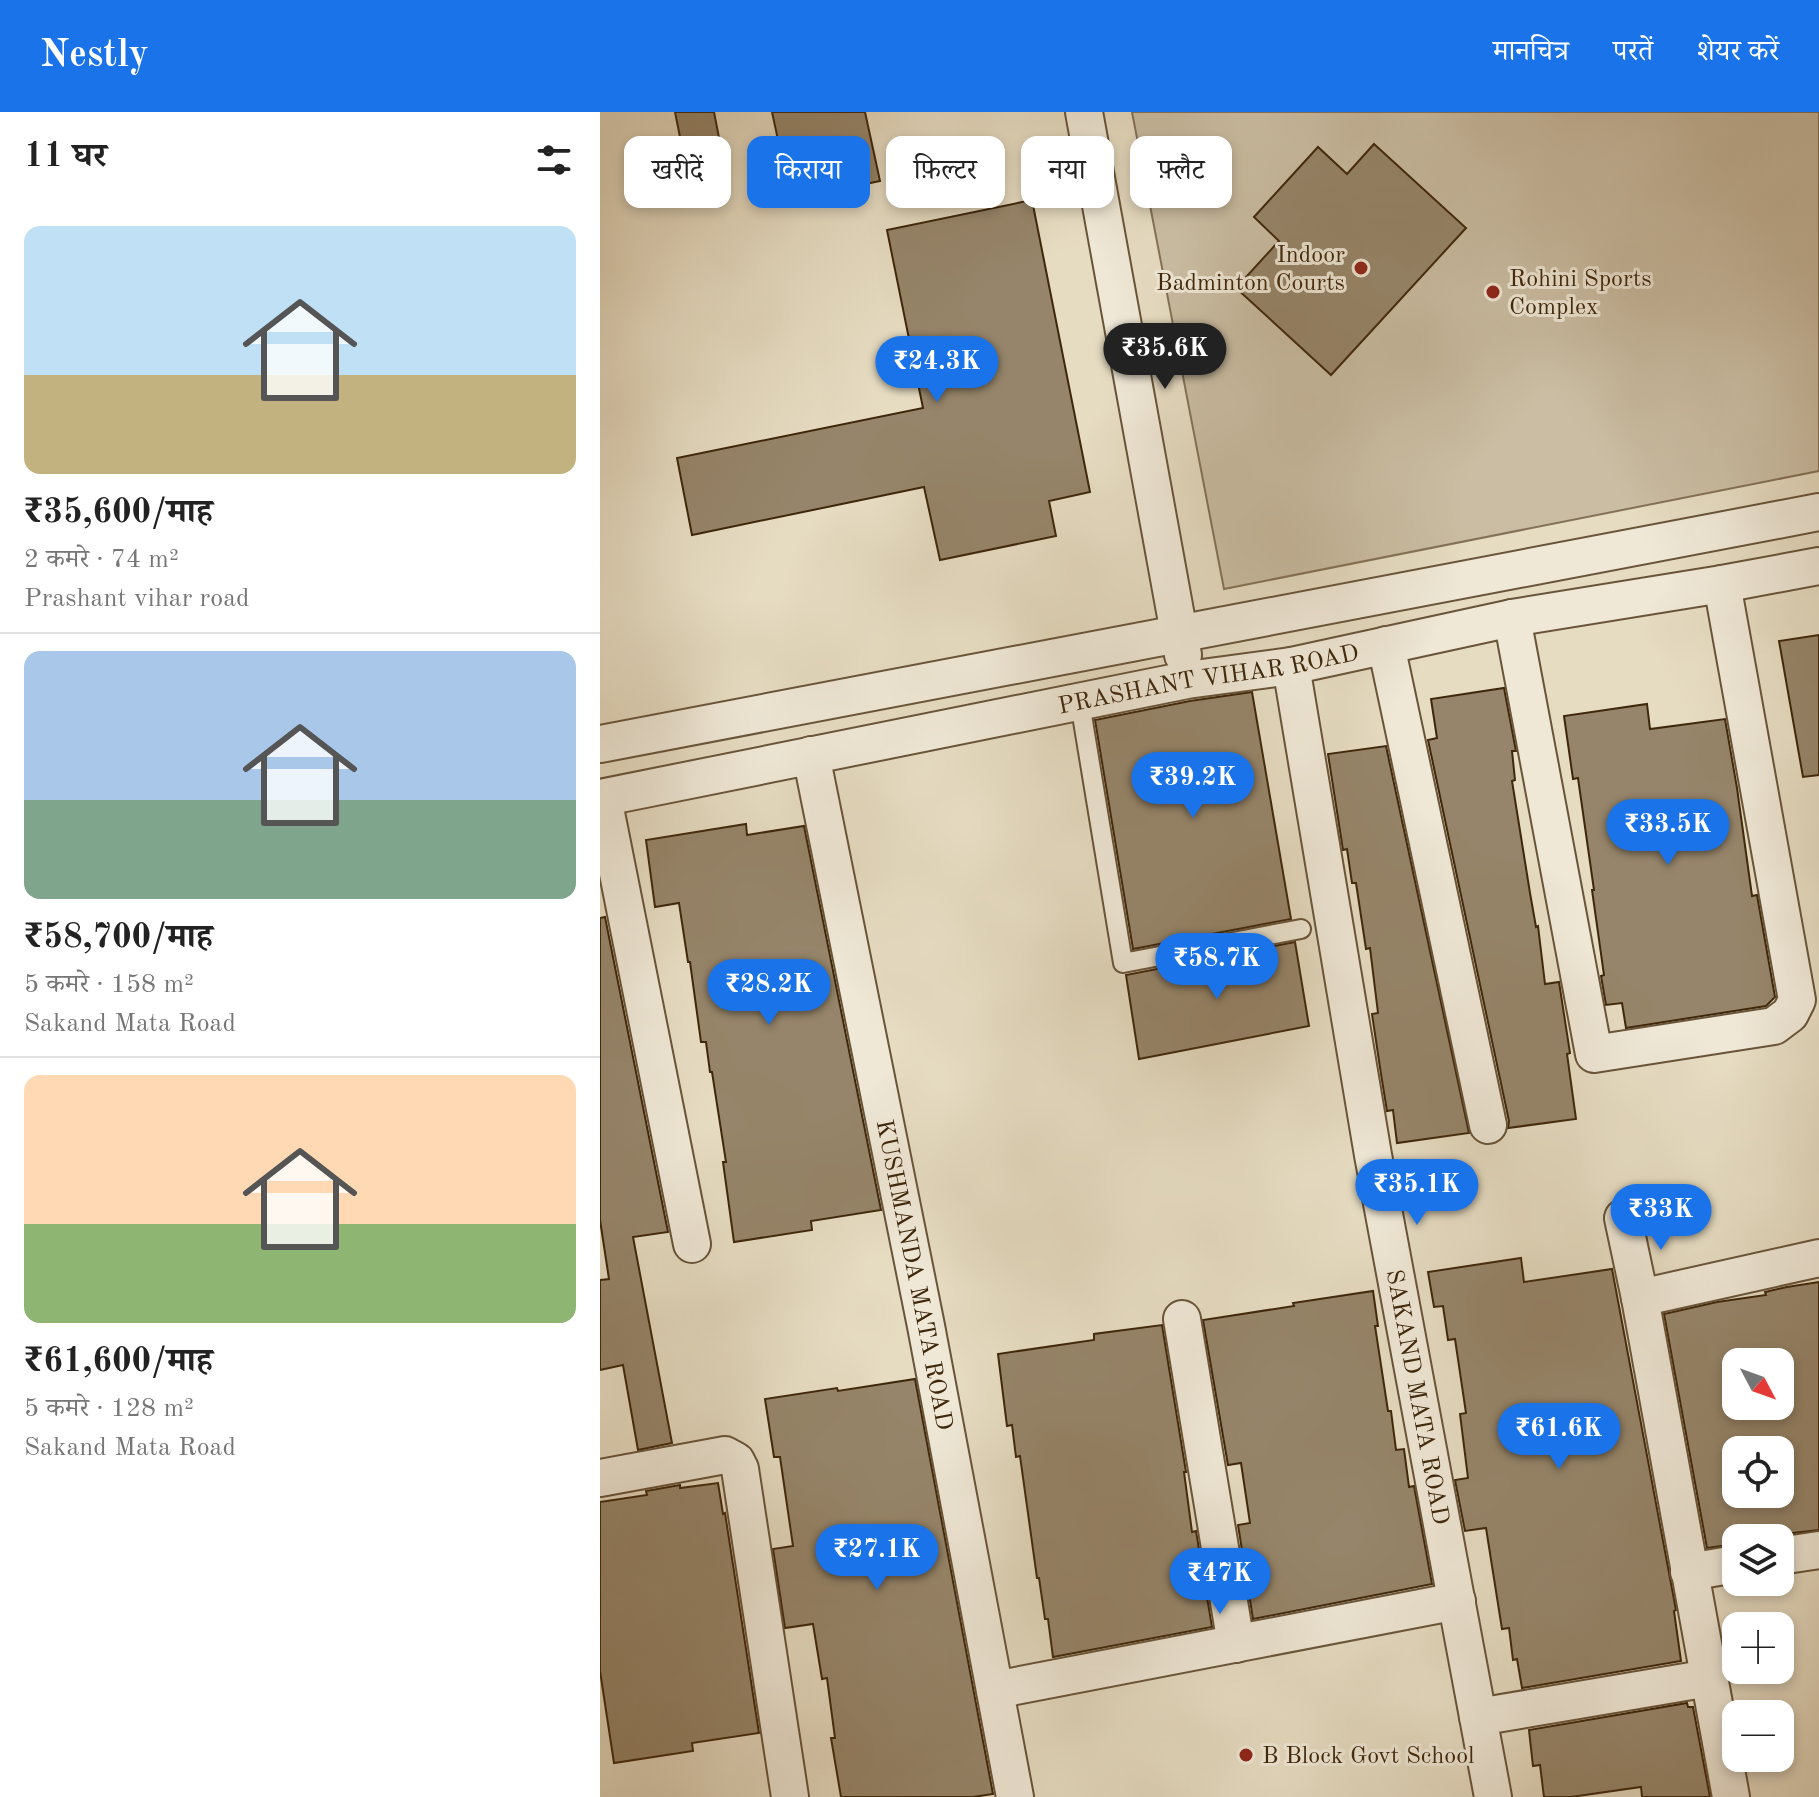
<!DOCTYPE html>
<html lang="hi">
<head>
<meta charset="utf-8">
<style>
	body { margin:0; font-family:"Old Standard TT","Noto Serif Devanagari",serif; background:#f2f2f2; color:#222; height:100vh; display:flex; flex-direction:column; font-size:30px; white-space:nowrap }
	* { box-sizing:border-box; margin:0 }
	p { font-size:26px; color:#767676 }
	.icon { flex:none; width:44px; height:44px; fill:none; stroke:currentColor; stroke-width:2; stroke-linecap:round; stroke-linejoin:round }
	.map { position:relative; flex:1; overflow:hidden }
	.sheet { display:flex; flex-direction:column; background:#fff; width:600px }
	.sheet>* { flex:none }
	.hud { position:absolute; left:24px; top:24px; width:760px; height:72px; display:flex; gap:16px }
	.needle { width:52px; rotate:131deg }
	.controls { position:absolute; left:1122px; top:1236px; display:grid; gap:16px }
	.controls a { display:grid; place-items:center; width:72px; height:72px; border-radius:16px; background:#fff; box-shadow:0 4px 12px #0003; font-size:40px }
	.price { position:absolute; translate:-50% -68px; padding:0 18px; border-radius:28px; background:#1a73e8; color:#fff; font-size:26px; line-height:52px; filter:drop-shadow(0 2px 4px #0008) }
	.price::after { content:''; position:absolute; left:50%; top:48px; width:24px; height:18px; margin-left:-12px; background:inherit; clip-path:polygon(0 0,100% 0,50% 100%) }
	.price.current { background:#222; color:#fff }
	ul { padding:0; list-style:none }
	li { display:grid; align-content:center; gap:16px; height:424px; padding:0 24px }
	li+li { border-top:2px solid #e0e0e0 }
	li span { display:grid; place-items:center; height:248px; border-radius:16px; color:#555 }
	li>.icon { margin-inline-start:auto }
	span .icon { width:144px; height:144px; fill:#fffc; stroke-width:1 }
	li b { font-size:34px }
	h2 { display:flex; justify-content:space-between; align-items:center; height:96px; padding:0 24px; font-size:34px }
	.tag { padding:0 28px; border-radius:16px; background:#fff; box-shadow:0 4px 12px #0003; font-size:28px; line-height:72px }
	.tag.current { background:#1a73e8; color:#fff }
	header { display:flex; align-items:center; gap:48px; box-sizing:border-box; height:112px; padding:0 40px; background:#1a73e8; color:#fff }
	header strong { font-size:38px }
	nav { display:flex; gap:44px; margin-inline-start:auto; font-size:28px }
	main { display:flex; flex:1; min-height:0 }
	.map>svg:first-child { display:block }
	.green { fill:#cabda3; stroke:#847257; stroke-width:2 }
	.building { fill:#96856a; stroke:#3f270b; stroke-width:2; fill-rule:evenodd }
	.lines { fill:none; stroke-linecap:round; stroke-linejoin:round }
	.lane-casing { stroke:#695439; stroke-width:22 }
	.street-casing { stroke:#695439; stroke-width:40 }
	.lane { stroke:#efe8d7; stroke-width:18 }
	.street { stroke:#efe8d7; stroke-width:36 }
	.poi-dot { fill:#8f2418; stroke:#efe8d7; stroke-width:3 }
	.labels { text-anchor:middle; stroke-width:6; stroke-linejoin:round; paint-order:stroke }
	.poi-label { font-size:24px; fill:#3f270b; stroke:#efe8d7; text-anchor:start }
	.street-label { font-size:24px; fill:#3f270b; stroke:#efe8d7 }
</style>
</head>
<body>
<header>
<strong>Nestly</strong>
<nav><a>मानचित्र</a><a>परतें</a><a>शेयर करें</a></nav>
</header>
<main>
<section class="sheet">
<h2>11 घर<svg class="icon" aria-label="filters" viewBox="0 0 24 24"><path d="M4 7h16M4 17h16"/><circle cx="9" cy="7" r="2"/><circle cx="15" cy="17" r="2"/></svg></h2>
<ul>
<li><span style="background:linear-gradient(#bfe0f5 60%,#c2b280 0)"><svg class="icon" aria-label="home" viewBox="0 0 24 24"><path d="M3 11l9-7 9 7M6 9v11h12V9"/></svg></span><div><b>₹35,600/माह</b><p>2 कमरे · 74 m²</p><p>Prashant vihar road</p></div></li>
<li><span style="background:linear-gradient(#a9c7e8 60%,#7fa58c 0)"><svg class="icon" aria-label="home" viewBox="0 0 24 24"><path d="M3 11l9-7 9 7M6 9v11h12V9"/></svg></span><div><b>₹58,700/माह</b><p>5 कमरे · 158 m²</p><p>Sakand Mata Road</p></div></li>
<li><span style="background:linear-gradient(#ffd9b3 60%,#8fb573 0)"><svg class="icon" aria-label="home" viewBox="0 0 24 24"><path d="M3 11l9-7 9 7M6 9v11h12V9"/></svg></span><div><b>₹61,600/माह</b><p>5 कमरे · 128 m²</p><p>Sakand Mata Road</p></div></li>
</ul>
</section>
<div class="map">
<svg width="1219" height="1685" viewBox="0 0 1219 1685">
	<rect width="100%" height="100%" fill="#e6dcc2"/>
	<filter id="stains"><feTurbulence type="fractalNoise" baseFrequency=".0025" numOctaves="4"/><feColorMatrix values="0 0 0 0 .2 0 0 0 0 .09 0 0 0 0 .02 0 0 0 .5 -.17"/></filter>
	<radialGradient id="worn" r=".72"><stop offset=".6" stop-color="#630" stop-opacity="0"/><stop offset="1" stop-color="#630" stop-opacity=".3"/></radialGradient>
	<!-- green -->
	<path class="green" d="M532,0H1219V359L624,477Z"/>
	<!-- building -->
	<g class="building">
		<path d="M75,0H114L121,36L84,45Z"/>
		<path d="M172,0H265L280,69L191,88Z"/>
		<path d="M774,32L866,116L731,263L636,176L679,129L654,105L718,35L747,62Z"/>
		<path d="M432,88L490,380L449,389L456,424L340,448L324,375L92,423L77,346L323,296L287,118Z"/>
		<path d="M1219,523V663L1203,665L1179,529Z"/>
		<path d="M904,576L916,639H912L915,668L912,669L930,781L936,815L938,814L945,872L959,870L970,941L967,942L976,1007L908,1016L909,1009L828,628L837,626L831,587Z"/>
		<path d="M652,580L691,807L533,837L495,608L590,589Z"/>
		<path d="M1047,592L1050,617L1125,607L1137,676L1152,784L1157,783L1175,885L1166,894L1026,916L1022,891L1006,893L1001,864L1004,863L992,778H994L978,666L973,667L964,604Z"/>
		<path d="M786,634L869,1021L797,1031L793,998L787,999L781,962L772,902L778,901L770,836L766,837L756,771H752L747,737L743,738L728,642Z"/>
		<path d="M146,712L147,723L204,714L281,1098L211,1109L212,1118L134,1130L123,1050H126L112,960H110L106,930H101L90,850H88L79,791L55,795L46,728Z"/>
		<path d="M5,805L68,1120L33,1125L72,1331L38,1338L23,1253L0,1258V1168L9,1167L0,1108V806Z"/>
		<path d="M695,830L709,914L539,947L526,863Z"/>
		<path d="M921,1146L924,1170L1012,1157L1076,1498L1074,1499L1081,1549L922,1576L917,1547L913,1548L909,1516L902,1517L886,1416L865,1419L855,1368L868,1366L860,1302L866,1301L855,1227L848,1228L843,1194L834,1195L828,1160Z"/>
		<path d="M1219,1170V1418L1177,1423L1170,1426H1136V1432L1107,1436L1064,1202L1117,1190L1166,1183L1165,1180L1187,1175ZM1136,1250H1180V1294H1136ZM1136,1338H1180V1382H1136Z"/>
		<path d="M773,1179L778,1214H775L788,1299H791L796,1338L804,1337L809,1375L814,1374L832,1472L653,1507L638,1413L650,1411L641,1351L628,1353L603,1208L694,1194L693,1191Z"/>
		<path d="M562,1213L586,1360H584L592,1420L596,1419L612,1515L453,1545L448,1507H445L439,1466H437L420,1344L416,1345L412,1313L407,1314L398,1242L494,1228V1222Z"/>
		<path d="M315,1267L393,1682L373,1685H241L231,1626H235L227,1566L222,1567L213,1512L185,1516L173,1437L193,1434L180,1345H174L165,1287L237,1276L238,1279Z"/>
		<path d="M118,1371L123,1402L125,1401L159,1621L92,1631L93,1639L14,1651L0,1559V1390L47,1383L46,1379L80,1373V1376Z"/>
		<path d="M1087,1591L1088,1595H1093L1110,1685H1042L1041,1675L971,1685H944L940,1653L933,1654L929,1618Z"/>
	</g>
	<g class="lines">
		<defs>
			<path id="lane" d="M480,591L523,851L701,817"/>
			<g id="street">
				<path d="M484,0L583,543"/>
				<path d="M912,506L994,942L1174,914L1190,902L1197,888L1122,472"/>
				<path d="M786,533L888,1013"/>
				<path id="s1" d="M691,554L773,1043L893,1685"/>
				<path d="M0,632L1219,400"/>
				<path id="s2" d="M211,643L326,1214L415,1685"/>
				<path id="s3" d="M0,686L587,568L691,554L912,506L1122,472L1219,454"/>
				<path d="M3,686L92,1132"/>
				<path d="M1023,1106L1040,1186"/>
				<path d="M582,1207L636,1532"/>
				<path d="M0,1366L125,1343L136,1349L140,1357L190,1685"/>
				<path d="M1180,1444L1219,1438"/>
				<path d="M1089,1460L1136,1452"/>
				<path d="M395,1578L857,1489"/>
				<path d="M878,1605L1109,1566"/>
				<path d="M1131,1685L1040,1186L1219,1146"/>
			</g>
		</defs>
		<!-- lane casing -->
		<use href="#lane" class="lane-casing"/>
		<!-- street casing -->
		<use href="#street" class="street-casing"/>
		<!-- lane -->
		<use href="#lane" class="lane"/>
		<!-- street -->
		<use href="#street" class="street"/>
	</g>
	<!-- markers -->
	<g class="poi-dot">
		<circle cx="761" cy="156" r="8"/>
		<circle cx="893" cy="180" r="8"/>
		<circle cx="646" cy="1643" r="8"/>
	</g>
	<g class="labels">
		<!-- poi labels -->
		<g class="poi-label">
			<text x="745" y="150" text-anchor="end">Indoor<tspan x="745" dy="28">Badminton Courts</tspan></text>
			<text x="909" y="174">Rohini Sports<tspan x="909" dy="28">Complex</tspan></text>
			<text x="662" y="1651">B Block Govt School</text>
		</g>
		<!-- street labels -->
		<g class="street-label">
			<text dy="8" stroke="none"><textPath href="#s3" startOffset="620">PRASHANT VIHAR ROAD</textPath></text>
			<text dy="8" stroke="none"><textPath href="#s2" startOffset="530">KUSHMANDA MATA ROAD</textPath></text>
			<text dy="8" stroke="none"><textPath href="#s1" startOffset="742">SAKAND MATA ROAD</textPath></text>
		</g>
	</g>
	<rect width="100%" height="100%" filter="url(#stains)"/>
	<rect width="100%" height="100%" fill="url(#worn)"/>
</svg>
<div class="controls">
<a><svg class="needle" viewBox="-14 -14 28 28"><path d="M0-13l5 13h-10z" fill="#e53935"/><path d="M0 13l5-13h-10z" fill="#767676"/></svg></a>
<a><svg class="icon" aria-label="locate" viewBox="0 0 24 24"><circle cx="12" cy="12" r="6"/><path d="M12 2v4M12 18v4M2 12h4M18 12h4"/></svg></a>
<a><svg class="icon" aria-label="layers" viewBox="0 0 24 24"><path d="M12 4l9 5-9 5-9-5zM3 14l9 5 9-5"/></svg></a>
<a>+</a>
<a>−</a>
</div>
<b class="price current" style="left:565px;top:279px">₹35.6K</b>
<b class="price" style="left:337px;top:292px">₹24.3K</b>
<b class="price" style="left:593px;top:708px">₹39.2K</b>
<b class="price" style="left:1068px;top:755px">₹33.5K</b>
<b class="price" style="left:617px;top:889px">₹58.7K</b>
<b class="price" style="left:169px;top:915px">₹28.2K</b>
<b class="price" style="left:817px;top:1115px">₹35.1K</b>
<b class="price" style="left:1061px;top:1140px">₹33K</b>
<b class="price" style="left:959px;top:1359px">₹61.6K</b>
<b class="price" style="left:277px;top:1480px">₹27.1K</b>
<b class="price" style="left:620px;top:1504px">₹47K</b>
<div class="hud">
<a class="tag">खरीदें</a>
<a class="tag current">किराया</a>
<a class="tag">फ़िल्टर</a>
<a class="tag">नया</a>
<a class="tag">फ़्लैट</a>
</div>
</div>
</main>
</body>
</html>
